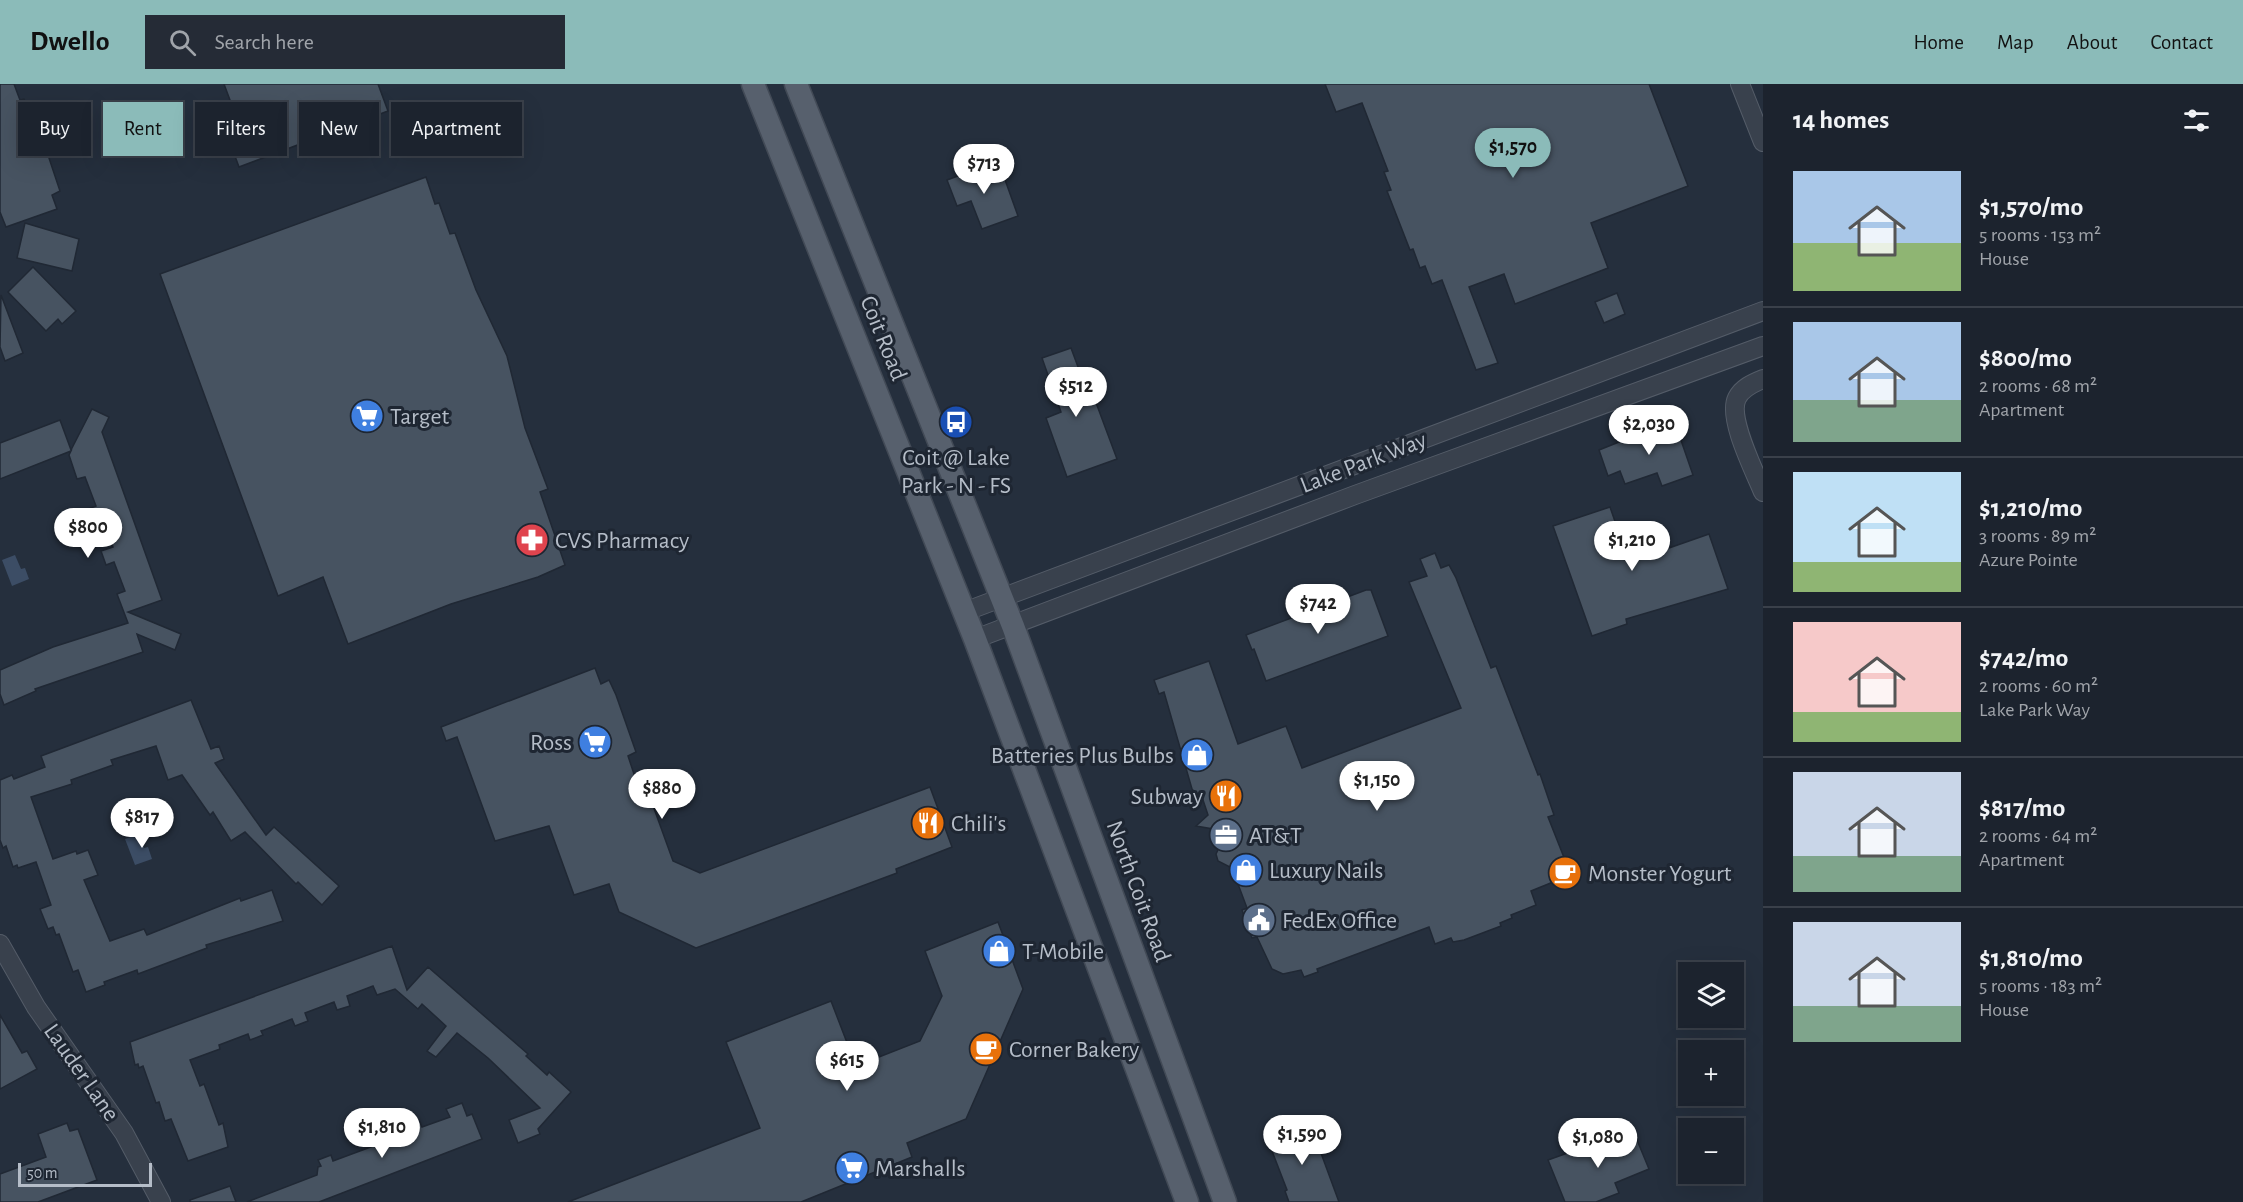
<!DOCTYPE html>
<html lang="en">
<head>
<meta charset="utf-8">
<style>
	body { margin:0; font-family:"Alegreya Sans",sans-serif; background:#252b36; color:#f1f3f6; height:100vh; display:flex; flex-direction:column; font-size:22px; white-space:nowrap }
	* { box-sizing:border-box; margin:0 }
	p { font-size:20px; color:#a0a4aa }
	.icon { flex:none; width:33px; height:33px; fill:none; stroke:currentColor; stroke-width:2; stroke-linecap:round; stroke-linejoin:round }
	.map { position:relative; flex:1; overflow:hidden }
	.drawer { display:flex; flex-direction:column; background:#1c232e; width:480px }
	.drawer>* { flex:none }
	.top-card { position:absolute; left:18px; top:18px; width:570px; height:54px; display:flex; gap:12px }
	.controls { position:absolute; left:1678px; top:878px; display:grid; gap:12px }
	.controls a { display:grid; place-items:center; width:66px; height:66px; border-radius:0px; background:#1c232e; box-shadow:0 6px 24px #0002,0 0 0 2px #3a404a; font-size:30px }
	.scale { position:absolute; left:18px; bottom:15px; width:134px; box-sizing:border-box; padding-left:6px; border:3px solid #b5bdc8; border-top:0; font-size:16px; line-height:21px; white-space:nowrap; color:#b5bdc8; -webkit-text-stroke:4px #1e2632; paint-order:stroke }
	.price { position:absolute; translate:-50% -51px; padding:0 14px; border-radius:21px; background:#fff; color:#222; font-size:20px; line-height:39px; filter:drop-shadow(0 2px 3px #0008) }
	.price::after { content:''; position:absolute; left:50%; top:36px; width:18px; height:14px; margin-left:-9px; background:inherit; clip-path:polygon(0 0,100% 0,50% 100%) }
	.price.current { background:#8bbbb9; color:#111 }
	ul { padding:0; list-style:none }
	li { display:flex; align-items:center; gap:18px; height:150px; padding:0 30px }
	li+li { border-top:2px solid #3a404a }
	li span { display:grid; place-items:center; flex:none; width:168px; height:120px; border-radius:0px; color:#555 }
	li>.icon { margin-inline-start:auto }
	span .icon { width:72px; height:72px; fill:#fffc; stroke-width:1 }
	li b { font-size:26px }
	h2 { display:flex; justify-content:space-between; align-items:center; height:72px; padding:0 30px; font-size:26px }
	.tag { padding:0 21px; border-radius:0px; background:#1c232e; box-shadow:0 6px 24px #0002,0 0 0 2px #3a404a; font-size:21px; line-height:54px }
	.tag.current { background:#8bbbb9; color:#111 }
	header { display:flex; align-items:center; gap:36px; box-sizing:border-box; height:84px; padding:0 30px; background:#8bbbb9; color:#111 }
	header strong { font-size:28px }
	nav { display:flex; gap:33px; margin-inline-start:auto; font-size:21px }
	.search { width:420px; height:54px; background:#252b36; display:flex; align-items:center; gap:15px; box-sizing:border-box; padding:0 21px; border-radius:0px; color:#a0a4aa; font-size:22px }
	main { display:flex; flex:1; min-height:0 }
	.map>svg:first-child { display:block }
	.water { fill:#3c4d65 }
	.building { fill:#475361; stroke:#202834; stroke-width:1.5 }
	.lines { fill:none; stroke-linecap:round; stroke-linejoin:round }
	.minor-casing { stroke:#545c68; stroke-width:20 }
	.major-casing { stroke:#424a56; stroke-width:25 }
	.minor { stroke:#39414d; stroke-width:18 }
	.major { stroke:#57606d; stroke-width:22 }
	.labels { text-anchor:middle; stroke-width:6; stroke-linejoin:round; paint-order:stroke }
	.street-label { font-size:24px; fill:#b5bdc8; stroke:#1e2632 }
	.poi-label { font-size:24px; fill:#b5bdc8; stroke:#1e2632; text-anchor:start }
</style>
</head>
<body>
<header>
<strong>Dwello</strong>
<div class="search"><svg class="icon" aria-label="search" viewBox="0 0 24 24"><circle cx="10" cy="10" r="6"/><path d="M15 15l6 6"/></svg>Search here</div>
<nav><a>Home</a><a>Map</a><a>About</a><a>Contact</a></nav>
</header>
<main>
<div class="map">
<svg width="1763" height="1118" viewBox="0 0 1763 1118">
	<rect width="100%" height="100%" fill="#252f3d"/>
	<!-- water -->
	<g class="water">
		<path d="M15,471L21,485L25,484L29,495L12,502L2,476Z"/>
		<path d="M139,750L144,764L148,763L152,775L135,781L125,755Z"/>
	</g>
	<!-- building -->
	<g class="building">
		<path d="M0,0H14L20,16L24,15L39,44L60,107L52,111L57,125L6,143L0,128Z"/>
		<path d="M224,0H378L388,27L239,83L232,64L246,59Z"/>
		<path d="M1325,0H1649L1688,102L1591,139L1608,184L1515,220L1504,190L1469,203L1498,279L1476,286L1442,196L1432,200L1425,182L1420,184L1413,165L1410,166L1387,107L1391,106L1384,88L1388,87L1362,19L1336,28Z"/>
		<path d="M993,79L999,95L1004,93L1018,132L982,145L971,117L957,122L947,96Z"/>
		<path d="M426,93L435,120L439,119L450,150L455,149L476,206L507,272L525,344L548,405L540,408L565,481L538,493L451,520L348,560L323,493L278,512L160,190Z"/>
		<path d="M25,139L79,155L72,187L17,174Z"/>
		<path d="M33,183L76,227L62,240L58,235L46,247L8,208Z"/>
		<path d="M1617,209L1625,230L1604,239L1595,218Z"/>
		<path d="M1,211L23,269L5,277L0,263Z"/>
		<path d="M1071,264L1091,318L1095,316L1117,375L1067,393L1046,334L1061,328L1042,274Z"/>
		<path d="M92,325L109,333L102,348L162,516L128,528L181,550L175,566L137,550L143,568L35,605L36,607L4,621L0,610V586L53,563L128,539L117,510L125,507L114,478L106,481L101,467L113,463L104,438H101L100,435L93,437L88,425L96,422L85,393L77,395L69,371L71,367L0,395V359L60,336L71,366Z"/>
		<path d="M1674,336L1693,391L1662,402L1657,389L1625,400L1620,387L1608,392L1599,366Z"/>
		<path d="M1610,423L1629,478L1709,450L1728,505L1626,535L1627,540L1592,552L1553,442Z"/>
		<path d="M1435,469L1441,484L1449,481L1456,494L1491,584L1496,582L1538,691L1540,690L1554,731L1548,733L1567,781L1570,780L1576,795L1560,801L1558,796L1531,807L1536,821L1511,831L1512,834L1500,839L1501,842L1464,856L1453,858L1451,854L1435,860L1429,843L1317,885L1318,888L1304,893L1301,886L1283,890L1272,885L1257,853L1252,854L1242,826L1247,824L1232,784L1218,777L1216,770L1220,762L1213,745L1196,742L1208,731L1201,710L1197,711L1192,705L1164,608L1159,610L1154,596L1209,577L1238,660L1286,642L1302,684L1461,624L1409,498L1427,492L1420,475Z"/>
		<path d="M1366,506H1371L1388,552L1266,597L1254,565L1252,566L1246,551Z"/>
		<path d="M595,584L601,600L609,596L616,611L636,668L628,672L640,708L647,705L673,777L700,789L930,703L952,763L896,785L897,789L696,864L619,828L609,800L574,811L549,742L495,757L457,653L446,657L441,643Z"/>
		<path d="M191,616L211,665L219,662L224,675L215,679L266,751L274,743L339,802L322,821L298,798L296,800L245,748L231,757L213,728L210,731L182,691L168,696L156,662L111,676L113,681L71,696L72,700L31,713L53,775L76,767L77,770L88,766L98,791L84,796L110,857L144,845L147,851L240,814L241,817L272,806L283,837L206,861L207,864L138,890L137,886L104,898L105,901L86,908L78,886L73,888L59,850L56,851L53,843L48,845L40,825L51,821L36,778L18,784L17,781L13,783L6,762L3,764L0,756V696L12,691L14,695L45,683L41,672Z"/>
		<path d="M998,838L1023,905L966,1035L907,1059L912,1073L801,1118H568L760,1044L726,958L831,917L856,982L920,957L942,912L925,867Z"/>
		<path d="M392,862L407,906L428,883L528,970L526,972L547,991L549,988L571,1008L538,1045L540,1050L518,1059L509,1036L540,1024L488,974L457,949L436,973L427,967L446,942L422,920L418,925L395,905L377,911L373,902L347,912L350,922L337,926L334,918L305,929L308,937L295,942L292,935L264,946L261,947L263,951L250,956L248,950L219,961L220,965L190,976L200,1002L204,1000L219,1041L223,1039L228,1063L188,1077L171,1035L165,1037L159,1018L156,1019L143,982L139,984L138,980L135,981L130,958Z"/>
		<path d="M0,931L22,969L27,967L37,985L0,1005Z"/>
		<path d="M462,1019L467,1032L472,1030L482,1055L319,1118H247L317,1091L318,1083L321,1082L318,1076L331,1071L333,1077L376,1061L403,1055L408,1048L405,1041L419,1036L422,1043L450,1033L446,1025Z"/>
		<path d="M67,1039L70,1047L78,1045L97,1096L38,1118H0V1090L46,1073L38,1050Z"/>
		<path d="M1305,1040L1311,1042L1339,1118H1289L1285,1107L1287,1106L1267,1054Z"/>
		<path d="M1626,1048L1630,1058L1637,1056L1649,1085L1615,1099L1619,1109L1596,1118H1565L1548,1076Z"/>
		<path d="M230,1102L236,1118H190V1116Z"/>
	</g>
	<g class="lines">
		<defs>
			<g id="minor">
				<path d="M1740,0L1763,58"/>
				<path d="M1763,295C1753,299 1742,304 1737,314C1727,334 1755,388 1763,408"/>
				<path d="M964,528L1763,227"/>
				<path d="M975,555L1355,411L1763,262"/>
				<path d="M0,860L36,923L124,1049L161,1118"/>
			</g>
			<g id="major">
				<path d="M753,0L975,555L1187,1118"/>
				<path d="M796,0L1013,542L1225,1118"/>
			</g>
		</defs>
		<!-- minor casing -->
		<use href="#minor" class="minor-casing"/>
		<!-- major casing -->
		<use href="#major" class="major-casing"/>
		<!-- minor -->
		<use href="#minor" class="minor"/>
		<!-- major -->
		<use href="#major" class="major"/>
	</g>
	<!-- icons -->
	<defs>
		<symbol id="supermarket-disc" viewBox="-11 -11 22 22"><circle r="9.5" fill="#3f7fe0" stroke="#1e2632"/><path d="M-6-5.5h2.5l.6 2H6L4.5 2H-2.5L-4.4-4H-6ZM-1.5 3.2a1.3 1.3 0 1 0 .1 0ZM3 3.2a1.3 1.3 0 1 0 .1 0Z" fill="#fff"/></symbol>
		<symbol id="bus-disc" viewBox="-11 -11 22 22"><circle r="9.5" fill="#1a4fb4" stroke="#1e2632"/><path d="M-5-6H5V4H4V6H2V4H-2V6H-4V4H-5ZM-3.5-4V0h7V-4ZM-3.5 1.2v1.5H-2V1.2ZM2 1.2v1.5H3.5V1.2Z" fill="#fff"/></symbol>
		<symbol id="pharmacy-disc" viewBox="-11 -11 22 22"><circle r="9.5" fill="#e0444e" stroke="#1e2632"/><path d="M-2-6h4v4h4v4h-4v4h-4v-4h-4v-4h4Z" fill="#fff"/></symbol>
		<symbol id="shop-disc" viewBox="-11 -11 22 22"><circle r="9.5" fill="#3f7fe0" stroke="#1e2632"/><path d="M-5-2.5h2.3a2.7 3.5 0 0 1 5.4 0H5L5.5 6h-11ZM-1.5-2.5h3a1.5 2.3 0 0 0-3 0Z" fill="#fff"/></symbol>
		<symbol id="restaurant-disc" viewBox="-11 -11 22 22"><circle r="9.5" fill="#e8710a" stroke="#1e2632"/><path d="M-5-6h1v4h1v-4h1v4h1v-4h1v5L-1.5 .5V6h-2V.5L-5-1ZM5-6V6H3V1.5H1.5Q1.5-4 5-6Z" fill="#fff"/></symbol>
		<symbol id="office-disc" viewBox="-11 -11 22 22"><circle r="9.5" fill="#5c6f8a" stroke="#1e2632"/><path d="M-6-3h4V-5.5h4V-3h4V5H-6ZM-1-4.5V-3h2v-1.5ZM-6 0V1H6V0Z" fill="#fff"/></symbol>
		<symbol id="cafe-disc" viewBox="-11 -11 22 22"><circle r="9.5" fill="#e8710a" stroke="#1e2632"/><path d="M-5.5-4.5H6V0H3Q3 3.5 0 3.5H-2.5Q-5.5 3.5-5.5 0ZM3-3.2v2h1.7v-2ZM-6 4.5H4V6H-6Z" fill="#fff"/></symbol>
		<symbol id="civic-disc" viewBox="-11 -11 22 22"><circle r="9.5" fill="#5c6f8a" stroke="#1e2632"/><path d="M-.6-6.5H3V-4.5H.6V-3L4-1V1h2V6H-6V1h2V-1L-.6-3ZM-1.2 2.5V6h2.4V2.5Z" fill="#fff"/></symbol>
	</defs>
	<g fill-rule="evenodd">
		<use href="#supermarket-disc" x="348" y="313" width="38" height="38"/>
		<use href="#bus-disc" x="937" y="319" width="38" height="38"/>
		<use href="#pharmacy-disc" x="513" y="437" width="38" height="38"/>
		<use href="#supermarket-disc" x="576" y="639" width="38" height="38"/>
		<use href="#shop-disc" x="1178" y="652" width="38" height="38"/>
		<use href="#restaurant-disc" x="1207" y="693" width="38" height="38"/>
		<use href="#restaurant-disc" x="909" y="720" width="38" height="38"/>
		<use href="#office-disc" x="1207" y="732" width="38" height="38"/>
		<use href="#shop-disc" x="1227" y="767" width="38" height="38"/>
		<use href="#cafe-disc" x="1546" y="770" width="38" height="38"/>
		<use href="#civic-disc" x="1240" y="817" width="38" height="38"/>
		<use href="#shop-disc" x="980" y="848" width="38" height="38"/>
		<use href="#cafe-disc" x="967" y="946" width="38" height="38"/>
		<use href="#supermarket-disc" x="833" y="1065" width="38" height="38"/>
	</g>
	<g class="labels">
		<!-- street labels -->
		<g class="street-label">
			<text transform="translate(884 254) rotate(68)" y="8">Coit Road</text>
			<text transform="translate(1363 378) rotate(-21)" y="8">Lake Park Way</text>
			<text transform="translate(1139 807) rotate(70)" y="8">North Coit Road</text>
			<text transform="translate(82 988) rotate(55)" y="8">Lauder Lane</text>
		</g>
		<!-- poi labels -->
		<g class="poi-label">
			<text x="390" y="340">Target</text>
			<text x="956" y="381" text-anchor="middle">Coit @ Lake<tspan x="956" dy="28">Park - N - FS</tspan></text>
			<text x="555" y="464">CVS Pharmacy</text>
			<text x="572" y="666" text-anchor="end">Ross</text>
			<text x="1174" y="679" text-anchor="end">Batteries Plus Bulbs</text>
			<text x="1203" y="720" text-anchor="end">Subway</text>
			<text x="951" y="747">Chili's</text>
			<text x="1249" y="759">AT&amp;T</text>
			<text x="1269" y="794">Luxury Nails</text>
			<text x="1588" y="797">Monster Yogurt</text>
			<text x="1282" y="844">FedEx Office</text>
			<text x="1022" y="875">T-Mobile</text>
			<text x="1009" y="973">Corner Bakery</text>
			<text x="875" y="1092">Marshalls</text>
		</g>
	</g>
</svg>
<div class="controls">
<a><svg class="icon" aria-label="layers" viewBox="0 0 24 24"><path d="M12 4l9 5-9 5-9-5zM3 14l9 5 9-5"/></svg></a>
<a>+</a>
<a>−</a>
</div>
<div class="scale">50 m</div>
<b class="price current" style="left:1513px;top:95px">$1,570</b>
<b class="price" style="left:984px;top:111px">$713</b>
<b class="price" style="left:1076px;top:334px">$512</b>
<b class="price" style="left:1649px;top:372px">$2,030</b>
<b class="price" style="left:88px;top:475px">$800</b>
<b class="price" style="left:1632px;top:488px">$1,210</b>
<b class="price" style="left:1318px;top:551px">$742</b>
<b class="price" style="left:1377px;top:728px">$1,150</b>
<b class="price" style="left:662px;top:736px">$880</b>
<b class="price" style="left:142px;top:765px">$817</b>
<b class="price" style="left:847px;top:1008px">$615</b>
<b class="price" style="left:382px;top:1075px">$1,810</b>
<b class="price" style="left:1302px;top:1082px">$1,590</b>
<b class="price" style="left:1598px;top:1085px">$1,080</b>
<div class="top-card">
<a class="tag">Buy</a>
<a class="tag current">Rent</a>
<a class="tag">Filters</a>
<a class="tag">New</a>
<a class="tag">Apartment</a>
</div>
</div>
<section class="drawer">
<h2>14 homes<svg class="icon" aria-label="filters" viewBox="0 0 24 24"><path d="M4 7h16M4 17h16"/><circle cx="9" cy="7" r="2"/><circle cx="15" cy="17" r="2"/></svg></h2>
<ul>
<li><span style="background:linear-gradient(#a9c7e8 60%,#8fb573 0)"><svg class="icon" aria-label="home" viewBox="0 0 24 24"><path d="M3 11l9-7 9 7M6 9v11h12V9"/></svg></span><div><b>$1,570/mo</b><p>5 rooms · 153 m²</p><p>House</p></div></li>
<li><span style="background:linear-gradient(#a9c7e8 65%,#7fa58c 0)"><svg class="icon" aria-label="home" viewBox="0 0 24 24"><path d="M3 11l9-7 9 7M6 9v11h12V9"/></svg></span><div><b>$800/mo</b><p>2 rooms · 68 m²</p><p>Apartment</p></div></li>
<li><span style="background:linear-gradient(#bfe0f5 75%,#8fb573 0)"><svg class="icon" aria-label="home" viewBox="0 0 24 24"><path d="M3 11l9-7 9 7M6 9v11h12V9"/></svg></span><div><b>$1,210/mo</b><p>3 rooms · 89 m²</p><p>Azure Pointe</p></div></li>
<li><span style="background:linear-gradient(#f6c9c9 75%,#8fb573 0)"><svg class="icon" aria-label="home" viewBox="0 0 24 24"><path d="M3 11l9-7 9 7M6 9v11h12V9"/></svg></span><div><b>$742/mo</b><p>2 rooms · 60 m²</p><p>Lake Park Way</p></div></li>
<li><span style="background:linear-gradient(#c9d6e8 70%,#7fa58c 0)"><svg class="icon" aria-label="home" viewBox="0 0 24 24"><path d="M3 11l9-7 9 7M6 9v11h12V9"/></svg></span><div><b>$817/mo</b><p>2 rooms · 64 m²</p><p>Apartment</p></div></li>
<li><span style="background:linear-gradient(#c9d6e8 70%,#7fa58c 0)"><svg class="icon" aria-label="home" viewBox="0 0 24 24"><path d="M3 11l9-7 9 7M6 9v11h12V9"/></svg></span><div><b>$1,810/mo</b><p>5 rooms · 183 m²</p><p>House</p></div></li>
</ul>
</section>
</main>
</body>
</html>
